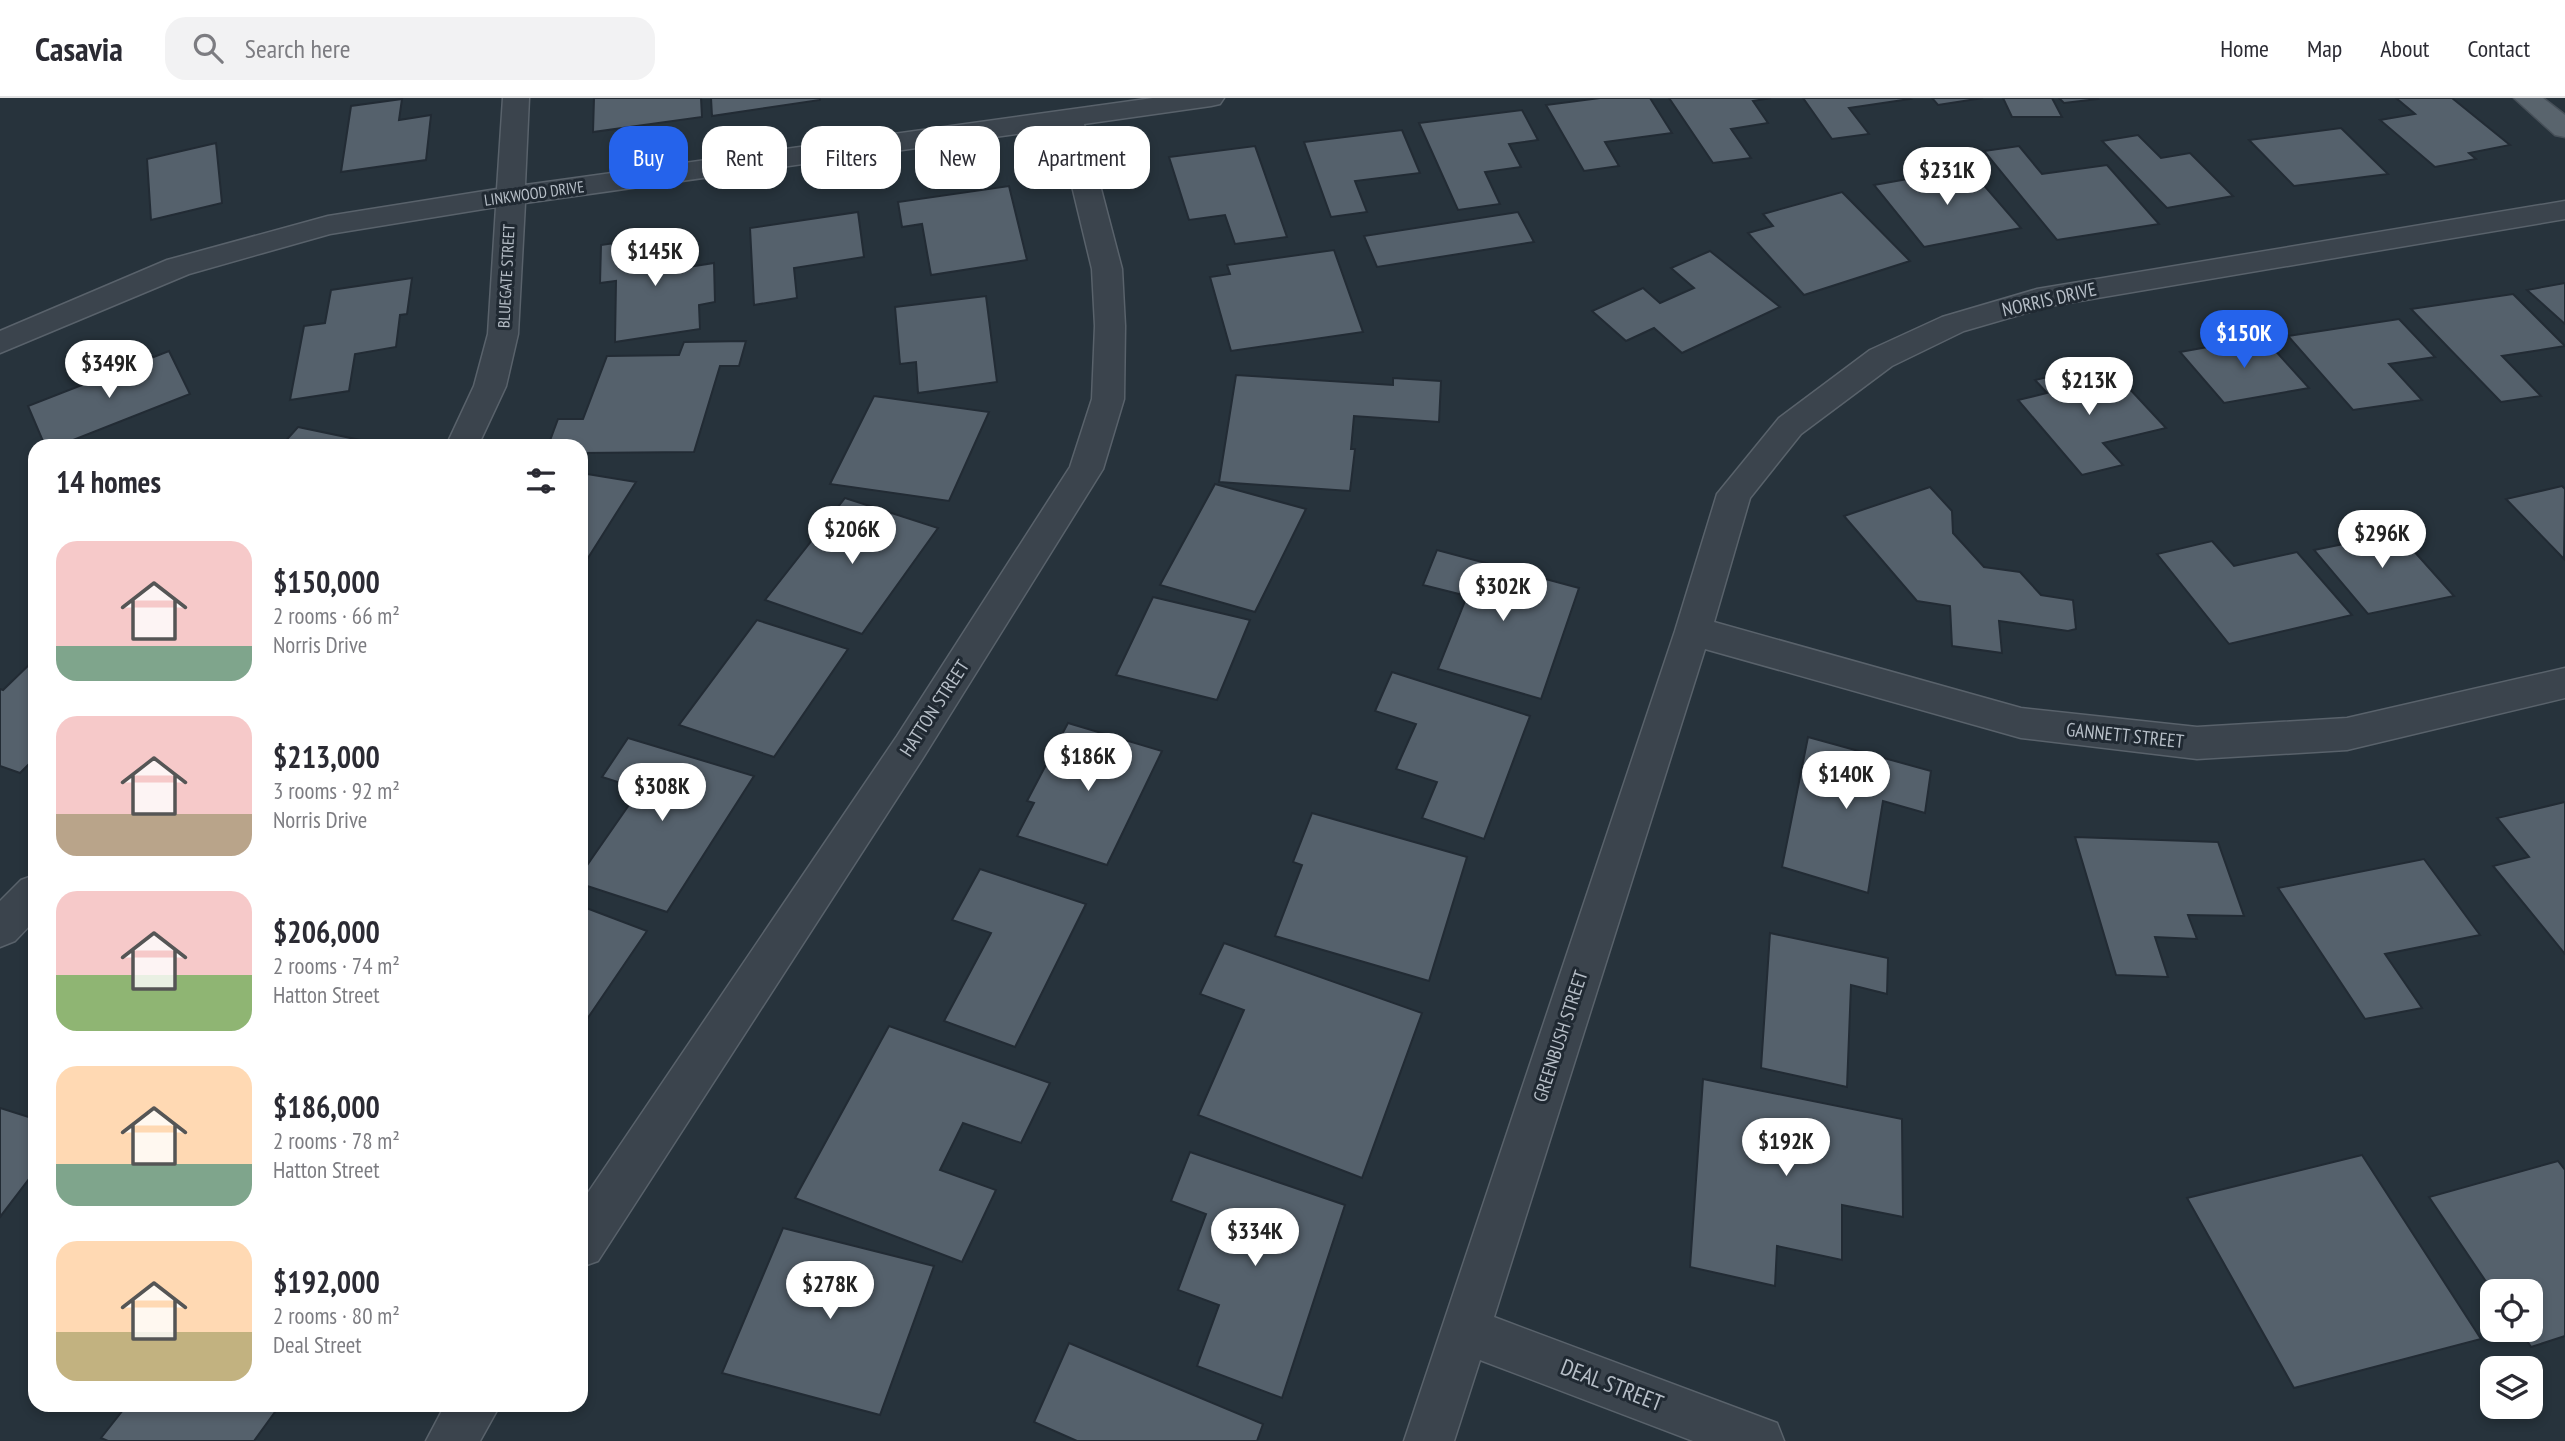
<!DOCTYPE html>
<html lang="en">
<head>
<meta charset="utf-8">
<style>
	body { margin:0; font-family:"PT Sans Narrow",sans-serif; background:#f2f2f3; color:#2b2b33; height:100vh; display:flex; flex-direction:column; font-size:26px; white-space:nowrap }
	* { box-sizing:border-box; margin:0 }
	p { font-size:23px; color:#7c7c81 }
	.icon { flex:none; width:38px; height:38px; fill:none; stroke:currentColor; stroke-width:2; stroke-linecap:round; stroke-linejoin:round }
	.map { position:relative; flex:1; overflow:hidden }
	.side { position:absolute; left:28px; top:341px; width:560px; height:973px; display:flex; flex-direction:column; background:#fff; border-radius:21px; box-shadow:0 4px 10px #0003 }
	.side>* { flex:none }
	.banner { position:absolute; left:609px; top:28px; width:665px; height:63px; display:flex; gap:14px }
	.fabs { position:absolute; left:2480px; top:1181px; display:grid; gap:14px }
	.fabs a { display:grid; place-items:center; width:63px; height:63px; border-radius:14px; background:#fff; box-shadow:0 4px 10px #0003; font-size:35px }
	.price { position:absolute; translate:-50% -60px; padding:0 16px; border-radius:24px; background:#fff; color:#222; font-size:23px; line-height:46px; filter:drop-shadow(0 2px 4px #0008) }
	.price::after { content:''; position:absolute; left:50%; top:42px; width:21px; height:16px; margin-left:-10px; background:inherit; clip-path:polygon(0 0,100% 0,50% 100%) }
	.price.selected { background:#2563eb; color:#fff }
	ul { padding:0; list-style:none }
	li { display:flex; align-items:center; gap:21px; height:175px; padding:0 28px }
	li span { display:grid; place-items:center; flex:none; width:196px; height:140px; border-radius:21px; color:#555 }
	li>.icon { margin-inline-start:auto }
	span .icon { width:84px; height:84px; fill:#fffc; stroke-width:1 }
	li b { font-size:30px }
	h2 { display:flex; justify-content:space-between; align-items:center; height:84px; padding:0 28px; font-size:30px }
	.tag { padding:0 24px; border-radius:21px; background:#fff; box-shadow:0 4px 10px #0003; font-size:24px; line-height:63px }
	.tag.selected { background:#2563eb; color:#fff }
	header { display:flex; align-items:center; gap:42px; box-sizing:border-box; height:98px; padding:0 35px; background:#fff; border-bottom:2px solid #e1e1e2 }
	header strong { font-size:33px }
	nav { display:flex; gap:38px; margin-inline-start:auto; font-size:24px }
	.search { width:490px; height:63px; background:#f2f2f3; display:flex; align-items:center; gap:18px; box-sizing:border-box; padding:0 24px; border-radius:21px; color:#7c7c81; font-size:26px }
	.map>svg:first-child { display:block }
	.building { fill:#55616c; stroke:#222b34; stroke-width:2 }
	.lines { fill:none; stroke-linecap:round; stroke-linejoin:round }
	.minor-casing { stroke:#59626b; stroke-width:3 }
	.major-casing { stroke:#475059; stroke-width:3 }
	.minor { fill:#3b444d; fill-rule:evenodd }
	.major { fill:#59646d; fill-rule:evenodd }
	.labels { text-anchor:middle; stroke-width:6; stroke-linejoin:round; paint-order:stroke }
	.far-street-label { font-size:16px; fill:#b7bfc8; stroke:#202932 }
	.street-label { font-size:19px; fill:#b7bfc8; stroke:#202932 }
	.near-street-label { font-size:23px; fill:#b7bfc8; stroke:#202932 }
</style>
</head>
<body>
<header>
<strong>Casavia</strong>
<div class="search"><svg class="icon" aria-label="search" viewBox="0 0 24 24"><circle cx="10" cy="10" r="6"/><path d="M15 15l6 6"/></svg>Search here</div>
<nav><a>Home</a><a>Map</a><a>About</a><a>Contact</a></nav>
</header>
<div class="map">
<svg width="2565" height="1343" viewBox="0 0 2565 1343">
	<rect width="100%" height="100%" fill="#27333c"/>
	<!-- building -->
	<g class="building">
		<path d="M594,0H701L702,19L593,34Z"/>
		<path d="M711,0H820V2L712,18Z"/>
		<path d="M1600,0H1650L1672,35L1605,44L1619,68L1584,73L1546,7Z"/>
		<path d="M1669,0H1771L1753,3L1768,25L1731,31L1751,60L1713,65Z"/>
		<path d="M1803,0H1908L1910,1L1849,10L1869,36L1832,41Z"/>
		<path d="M1932,0H1983L1938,7Z"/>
		<path d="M2003,0H2052L2062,19H2012Z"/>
		<path d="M2059,0H2097L2098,1L2064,5Z"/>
		<path d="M2396,0H2452L2510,47L2469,55L2476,61L2435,69L2380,22L2415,16Z"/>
		<path d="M402,1L399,22L431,17L426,62L341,74L351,8Z"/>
		<path d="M1522,12L1538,42L1509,46L1521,69L1485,74L1500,106L1458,112L1419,25Z"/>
		<path d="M2341,30L2388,76L2294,88L2249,42Z"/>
		<path d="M1402,32L1420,75L1355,83L1367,114L1331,119L1304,44Z"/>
		<path d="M2138,37L2161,60L2190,55L2233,98L2167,110L2102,43Z"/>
		<path d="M216,45L222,105L151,122L147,61Z"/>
		<path d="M1255,48L1287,139L1235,146L1225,117L1189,122L1169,59Z"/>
		<path d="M2019,48L2042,76L2107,67L2159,126L2057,142L1984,53Z"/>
		<path d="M1969,70L2021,130L1924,149L1874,87Z"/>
		<path d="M1009,88L1027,162L931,177L922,126L902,129L898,104Z"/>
		<path d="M1842,94L1910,163L1804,197L1748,135L1773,128L1763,116Z"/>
		<path d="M858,114L864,159L794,170L797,200L754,207L750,130Z"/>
		<path d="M1518,114L1534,144L1377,169L1364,138Z"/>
		<path d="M674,136L675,171L714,165L715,204L699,207L700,231L615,244L616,183L600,185L601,147Z"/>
		<path d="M1334,152L1363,234L1231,253L1210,179L1230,176L1227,167Z"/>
		<path d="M1710,153L1780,209L1682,255L1654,230L1626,243L1592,213L1643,190L1660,205L1694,190L1671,170Z"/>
		<path d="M412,180L407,216L400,217L396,249L355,256L349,293L290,302L304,228L325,225L331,192Z"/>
		<path d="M2565,185V226L2527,192Z"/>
		<path d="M2513,196L2565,248L2502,258L2541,298L2501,304L2411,211Z"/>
		<path d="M986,198L997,284L918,295L916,264L900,266L895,209Z"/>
		<path d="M2399,221L2435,259L2389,266L2422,302L2353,312L2288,238Z"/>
		<path d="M2263,239L2309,290L2224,305L2180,254Z"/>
		<path d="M746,243L739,268H720L694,354L581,355V348H548L558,321H583L607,258L679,257L684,244Z"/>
		<path d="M169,253L190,296L58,348H45L28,308Z"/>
		<path d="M2072,273L2080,282L2114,274L2166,330L2103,345L2123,367L2082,377L2018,302L2047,295L2035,282Z"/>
		<path d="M1236,277L1393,287V280L1441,283L1439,324L1354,318L1351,351H1355L1350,393L1219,384Z"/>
		<path d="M874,298L989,314L949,403L830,386Z"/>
		<path d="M298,329L360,342L355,348H281Z"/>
		<path d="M581,375L636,384L581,471Z"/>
		<path d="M1215,386L1306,411L1255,514L1160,487Z"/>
		<path d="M2562,388L2565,391L2564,461L2506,401Z"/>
		<path d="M1930,389L1952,413L1953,435L1984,469L2020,474L2041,497L2073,502L2076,531L2068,533L1999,523L2002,555L1952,548L1950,508L1917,503L1844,418Z"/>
		<path d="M845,400L938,430L862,536L765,502Z"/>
		<path d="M2388,424L2454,498L2368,516L2314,452L2353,444L2344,433Z"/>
		<path d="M2212,443L2234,468L2297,454L2352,517L2229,546L2157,456Z"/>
		<path d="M1437,452L1579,490L1541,601L1438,571L1467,498L1423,487Z"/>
		<path d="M1153,499L1250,522L1217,602L1116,577Z"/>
		<path d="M757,522L848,551L774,659L679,627Z"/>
		<path d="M35,561V660L20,675L0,668V591L3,592Z"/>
		<path d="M1392,574L1530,618L1484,741L1422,720L1437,684L1396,671L1416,626L1375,613Z"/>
		<path d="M1068,625L1162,653L1107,767L1017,738L1034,705L1027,703Z"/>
		<path d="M1808,639L1931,673L1925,715L1883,703L1868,795L1782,769Z"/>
		<path d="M628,640L754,678L667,814L581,786V776L640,691L602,679Z"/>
		<path d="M2565,704V856L2493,768L2529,759L2497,720Z"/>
		<path d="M1312,715L1467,759L1429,883L1275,838L1302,767L1293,764Z"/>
		<path d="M2075,739L2218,744L2244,818L2188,817L2197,841L2155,839L2168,879L2116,877Z"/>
		<path d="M2424,761L2480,837L2385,856L2422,910L2365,921L2278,790Z"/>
		<path d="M980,771L1086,806L1015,949L944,923L991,835L952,822Z"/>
		<path d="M581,808L647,833L581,930Z"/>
		<path d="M1770,835L1888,860L1887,896L1851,887L1847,989L1761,970Z"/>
		<path d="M1224,845L1422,915L1362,1080L1198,1017L1244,912L1200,896Z"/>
		<path d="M889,928L1050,985L1021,1045L963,1025L940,1072L996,1092L962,1164L795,1100Z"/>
		<path d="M1703,981L1902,1021L1903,1119L1842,1107V1162L1777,1148L1775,1188L1690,1169Z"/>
		<path d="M0,1010L35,1021V1073L0,1119Z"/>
		<path d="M1190,1054L1345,1107L1282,1300L1197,1268L1219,1207L1178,1192L1206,1116L1171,1103Z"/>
		<path d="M2362,1057L2481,1241L2294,1290L2187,1100Z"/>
		<path d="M2558,1063L2565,1072V1238L2531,1249L2520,1232H2530V1194H2493L2429,1099Z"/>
		<path d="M783,1130L934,1168L880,1317L722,1275Z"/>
		<path d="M1069,1245L1263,1326L1257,1343H1077L1034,1324Z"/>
		<path d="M127,1307H280L254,1343H108L101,1340Z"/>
	</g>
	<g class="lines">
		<defs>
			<g id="minor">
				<path d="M503,0H529L525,87L1153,0H1224L1220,6L1211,8L1084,26L1122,171L1125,228L1124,301L1103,371L923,660L598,1163L581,1169V1105L897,638L1070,369L1092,301L1095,228L1092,171L1058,30L525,105L518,236L506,288L478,348H446L474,288L488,236L496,109L330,136L189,176L0,255V233L167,162L328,118L497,91Z"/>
				<path d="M2565,103V121L2050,208L1964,233L1892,268L1801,336L1750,400L1714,524L2021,610L2197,629L2347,620L2565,570V600L2347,652L2197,661L2021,640L1705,551L1494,1219L1777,1325L1784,1343H1693L1480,1262L1454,1343H1404L1675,533L1717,396L1779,320L1870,252L1942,219L2037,191Z"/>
				<path d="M35,777V822L15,843L0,849V803L21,782Z"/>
				<path d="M445,1307H500L480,1343H426Z"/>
			</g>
			<path id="major" d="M2514,0H2543L2565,17V39L2555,37Z"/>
		</defs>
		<!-- minor casing -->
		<use href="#minor" class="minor-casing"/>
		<!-- major casing -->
		<use href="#major" class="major-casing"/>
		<!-- minor -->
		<use href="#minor" class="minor"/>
		<!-- major -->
		<use href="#major" class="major"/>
	</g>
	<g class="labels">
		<!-- far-street labels -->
		<g class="far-street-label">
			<text transform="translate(534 95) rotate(-8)" y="6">LINKWOOD DRIVE</text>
			<text transform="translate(506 178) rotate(-87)" y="6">BLUEGATE STREET</text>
		</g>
		<!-- street labels -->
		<g class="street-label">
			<text transform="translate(2049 201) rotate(-13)" y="7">NORRIS DRIVE</text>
			<text transform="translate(934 610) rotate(-57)" y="7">HATTON STREET</text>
			<text transform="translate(2125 637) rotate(6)" y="7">GANNETT STREET</text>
			<text transform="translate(1560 938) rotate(-72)" y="7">GREENBUSH STREET</text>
		</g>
		<!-- near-street labels -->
		<g class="near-street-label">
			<text transform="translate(1612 1287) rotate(21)" y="8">DEAL STREET</text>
		</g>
	</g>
</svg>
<div class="fabs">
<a><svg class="icon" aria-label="locate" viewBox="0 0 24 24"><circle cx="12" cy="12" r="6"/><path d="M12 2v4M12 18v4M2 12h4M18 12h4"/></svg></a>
<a><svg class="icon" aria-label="layers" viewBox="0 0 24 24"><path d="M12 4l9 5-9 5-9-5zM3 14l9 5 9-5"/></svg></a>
</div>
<b class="price" style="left:1947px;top:109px">$231K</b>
<b class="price" style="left:655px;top:190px">$145K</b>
<b class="price selected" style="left:2244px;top:272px">$150K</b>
<b class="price" style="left:109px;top:302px">$349K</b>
<b class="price" style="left:2089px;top:319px">$213K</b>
<b class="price" style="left:852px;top:468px">$206K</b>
<b class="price" style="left:2382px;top:472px">$296K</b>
<b class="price" style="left:1503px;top:525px">$302K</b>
<b class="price" style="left:1088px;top:695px">$186K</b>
<b class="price" style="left:1846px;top:713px">$140K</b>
<b class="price" style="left:662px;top:725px">$308K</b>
<b class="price" style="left:1786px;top:1080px">$192K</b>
<b class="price" style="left:1255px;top:1170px">$334K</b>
<b class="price" style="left:830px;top:1223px">$278K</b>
<div class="banner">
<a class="tag selected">Buy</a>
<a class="tag">Rent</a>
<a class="tag">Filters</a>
<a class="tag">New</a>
<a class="tag">Apartment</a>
</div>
<section class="side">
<h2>14 homes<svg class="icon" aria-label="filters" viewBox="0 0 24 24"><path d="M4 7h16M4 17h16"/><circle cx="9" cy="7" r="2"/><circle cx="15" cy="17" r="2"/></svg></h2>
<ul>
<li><span style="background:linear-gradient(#f6c9c9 75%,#7fa58c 0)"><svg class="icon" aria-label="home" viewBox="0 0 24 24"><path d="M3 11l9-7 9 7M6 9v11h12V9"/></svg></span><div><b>$150,000</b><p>2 rooms · 66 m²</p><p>Norris Drive</p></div></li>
<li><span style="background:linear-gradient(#f6c9c9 70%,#b9a48a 0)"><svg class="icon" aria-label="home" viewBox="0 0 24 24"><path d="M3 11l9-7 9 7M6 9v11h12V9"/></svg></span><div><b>$213,000</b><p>3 rooms · 92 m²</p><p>Norris Drive</p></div></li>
<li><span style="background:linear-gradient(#f6c9c9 60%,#8fb573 0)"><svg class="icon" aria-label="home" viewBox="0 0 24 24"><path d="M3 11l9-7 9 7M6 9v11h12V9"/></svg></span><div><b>$206,000</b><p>2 rooms · 74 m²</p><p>Hatton Street</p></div></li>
<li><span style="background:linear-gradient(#ffd9b3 70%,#7fa58c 0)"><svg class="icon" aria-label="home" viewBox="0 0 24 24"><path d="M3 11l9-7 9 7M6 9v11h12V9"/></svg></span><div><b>$186,000</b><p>2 rooms · 78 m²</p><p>Hatton Street</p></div></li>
<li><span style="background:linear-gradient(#ffd9b3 65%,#c2b280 0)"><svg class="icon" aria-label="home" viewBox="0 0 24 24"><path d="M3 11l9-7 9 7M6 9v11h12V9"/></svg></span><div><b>$192,000</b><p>2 rooms · 80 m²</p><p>Deal Street</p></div></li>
</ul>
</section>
</div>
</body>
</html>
